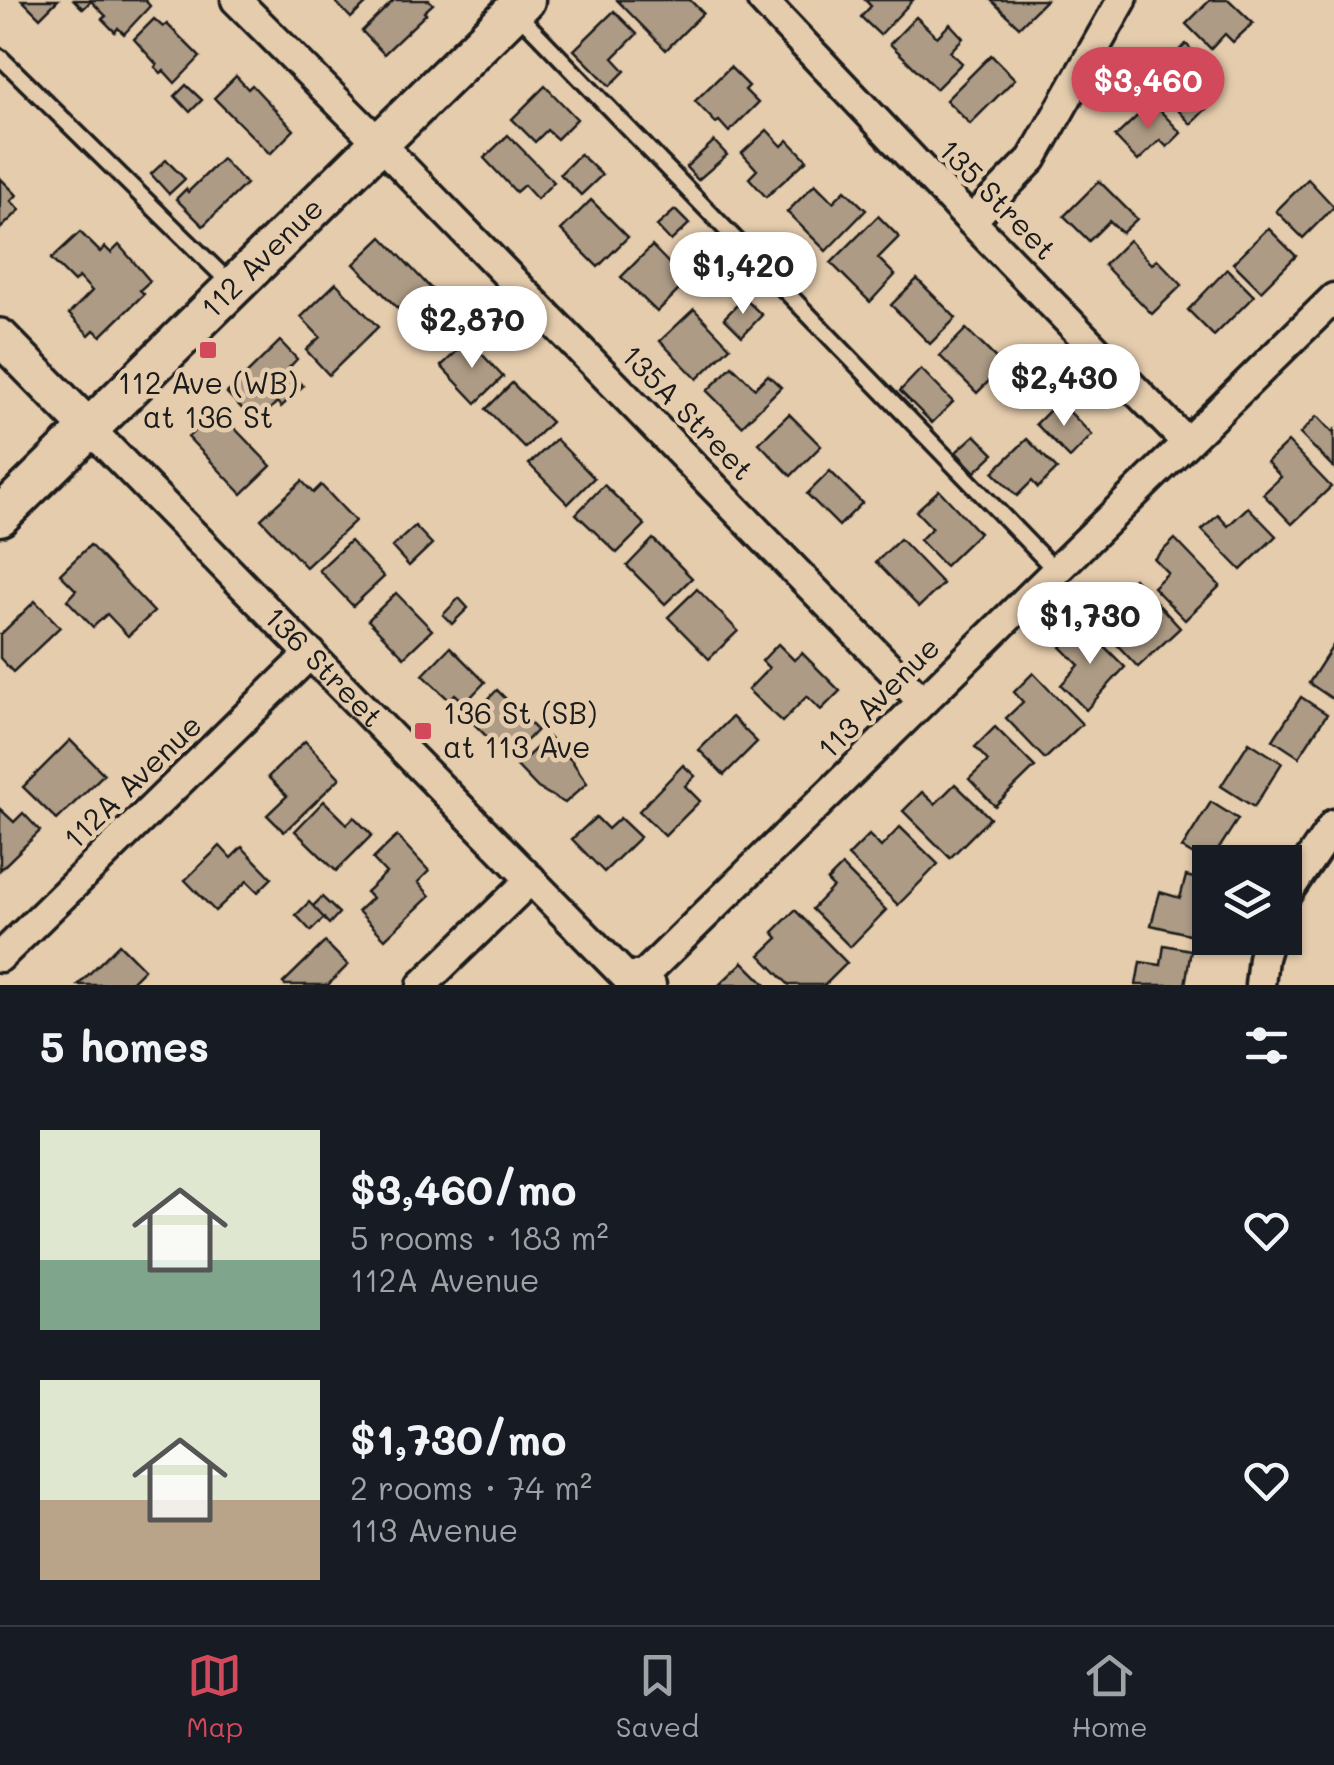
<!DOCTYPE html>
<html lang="en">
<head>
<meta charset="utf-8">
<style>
	body { margin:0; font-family:Mali,sans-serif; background:#20242c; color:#f1f3f6; height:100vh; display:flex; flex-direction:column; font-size:38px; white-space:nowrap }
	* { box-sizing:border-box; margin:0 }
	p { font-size:32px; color:#9ea1a6 }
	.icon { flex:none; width:55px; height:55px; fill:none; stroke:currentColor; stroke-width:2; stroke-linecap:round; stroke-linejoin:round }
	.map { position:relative; height:985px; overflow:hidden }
	.drawer { display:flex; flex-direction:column; background:#171b24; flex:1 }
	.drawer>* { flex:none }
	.buttons { position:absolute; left:1192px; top:845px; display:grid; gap:20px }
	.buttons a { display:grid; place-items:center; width:110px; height:110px; border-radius:0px; background:#171b24; box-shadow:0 2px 8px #0004; font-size:50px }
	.price { position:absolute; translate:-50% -85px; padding:0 22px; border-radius:35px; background:#fff; color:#222; font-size:32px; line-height:65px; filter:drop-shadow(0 2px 5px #0008) }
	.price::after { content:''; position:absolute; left:50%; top:60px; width:30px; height:22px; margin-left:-15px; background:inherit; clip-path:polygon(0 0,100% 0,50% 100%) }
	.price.active { background:#d1495b; color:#fff }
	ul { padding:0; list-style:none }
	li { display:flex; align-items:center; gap:30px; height:250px; padding:0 40px }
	li span { display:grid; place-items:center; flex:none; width:280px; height:200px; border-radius:0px; color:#555 }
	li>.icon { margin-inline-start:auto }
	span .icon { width:120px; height:120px; fill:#fffc; stroke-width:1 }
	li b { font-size:42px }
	h2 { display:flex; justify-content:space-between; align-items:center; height:120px; padding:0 40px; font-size:42px }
	.tabs { display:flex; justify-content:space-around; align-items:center; height:140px; border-top:2px solid #363941; background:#171b24; font-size:28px; color:#9ea1a6 }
	.tabs a { display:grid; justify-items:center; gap:5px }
	.tabs .active { color:#d1495b }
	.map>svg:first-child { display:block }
	.building { fill:#ad9b85; stroke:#1c1c1c; stroke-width:2.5 }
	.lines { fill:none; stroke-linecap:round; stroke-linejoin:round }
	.service-casing { stroke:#1c1c1c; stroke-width:21 }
	.minor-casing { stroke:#1c1c1c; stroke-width:35 }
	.tertiary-casing { stroke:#1c1c1c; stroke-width:42 }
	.secondary-casing { stroke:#1c1c1c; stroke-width:45 }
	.service { stroke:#e5ccad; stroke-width:14 }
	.minor { stroke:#e5ccad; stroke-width:28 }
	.tertiary { stroke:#e5ccad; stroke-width:35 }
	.secondary { stroke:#e5ccad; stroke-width:38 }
	.poi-dot { fill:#d1495b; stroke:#e5ccad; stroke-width:4 }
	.labels { text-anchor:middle; stroke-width:9; stroke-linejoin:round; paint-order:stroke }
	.street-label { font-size:30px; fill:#1c1c1c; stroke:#e5ccad }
	.poi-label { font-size:30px; fill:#1c1c1c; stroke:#e5ccad }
</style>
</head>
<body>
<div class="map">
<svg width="1334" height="985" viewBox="0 0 1334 985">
	<rect width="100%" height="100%" fill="#e5ccad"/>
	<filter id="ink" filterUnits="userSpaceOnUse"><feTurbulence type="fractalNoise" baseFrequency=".01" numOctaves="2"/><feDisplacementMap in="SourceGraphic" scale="20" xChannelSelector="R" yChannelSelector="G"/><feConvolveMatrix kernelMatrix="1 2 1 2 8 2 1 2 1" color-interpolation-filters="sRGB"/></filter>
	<g filter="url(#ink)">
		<!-- building -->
		<g class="building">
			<path d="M22,0H58L40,18Z"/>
			<path d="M74,0H145L150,6L124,34L118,28L115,32L102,19L106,16L91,1L83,9Z"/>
			<path d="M334,0H370L351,18Z"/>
			<path d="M394,0H429L433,4L424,12L426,14L384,54L362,31Z"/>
			<path d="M617,0H690L703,13L666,50Z"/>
			<path d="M865,0H913L880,35L861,17L871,6Z"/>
			<path d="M991,0H1046L1019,27Z"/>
			<path d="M1210,0H1229L1253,23L1233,42L1225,34L1211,49L1186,24Z"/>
			<path d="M614,11L637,34L613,58L625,71L610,86L574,50Z"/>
			<path d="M916,17L937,37L950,24L963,38L950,52L962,63L936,89L890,44Z"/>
			<path d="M154,19L163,27L167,24L200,57L175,83L164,71L161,73L155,67L157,65L134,39Z"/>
			<path d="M1186,44L1219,79L1202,94L1211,104L1191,124L1149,79Z"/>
			<path d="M991,55L1015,79L970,124L946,100Z"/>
			<path d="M730,67L749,86L745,90L758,103L729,132L719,121L716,123L695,101Z"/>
			<path d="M236,76L248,89L252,85L294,130L270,154L214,98Z"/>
			<path d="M186,85L202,100L190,112L175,96Z"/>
			<path d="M545,86L577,119L557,139L547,130L535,142L512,119Z"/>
			<path d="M1152,102L1181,133L1167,147L1160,140L1138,161L1115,137Z"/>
			<path d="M767,130L782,146L788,140L807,160L766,197L749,178L757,170L742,153Z"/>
			<path d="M508,135L554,182L537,199L524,185L516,192L484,158Z"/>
			<path d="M714,141L727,155L698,180L686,167Z"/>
			<path d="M580,154L602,175L581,195L560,174Z"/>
			<path d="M222,159L246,184L203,226L176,199L186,189L188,192Z"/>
			<path d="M166,160L185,179L169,194L151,174Z"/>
			<path d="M0,178L17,195L11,201L20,210L0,229Z"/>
			<path d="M1308,179L1334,207L1303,238L1276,211Z"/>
			<path d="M1099,181L1137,219L1122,233L1109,221L1089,241L1064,216Z"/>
			<path d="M815,184L833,202L845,190L866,210L826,251L787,212Z"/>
			<path d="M591,200L628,237L598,267L561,230Z"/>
			<path d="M675,210L689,224L671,241L657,226Z"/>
			<path d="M878,216L899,237L878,258L895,275L870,302L831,263Z"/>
			<path d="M1268,228L1296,256L1261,291L1233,263Z"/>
			<path d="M80,232L100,252L105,247L111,253L119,245L150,281L140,290L144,294L101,336L94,330L89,335L69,314L92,291L79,277L74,282L51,259Z"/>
			<path d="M382,237L438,296L411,322L354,264Z"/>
			<path d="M1129,240L1152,264L1157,259L1182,285L1152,314L1104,265Z"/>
			<path d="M652,246L687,282L657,312L621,277Z"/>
			<path d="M1227,269L1254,296L1214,336L1188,310Z"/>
			<path d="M917,279L956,318L930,344L891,305Z"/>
			<path d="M336,283L378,327L329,375L306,350L320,337L301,317Z"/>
			<path d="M744,298L762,315L742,336L724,318Z"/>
			<path d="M694,309L730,347L697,379L660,341Z"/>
			<path d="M966,329L1004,366L977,393L940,356Z"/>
			<path d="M469,340L503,377L476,403L441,366Z"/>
			<path d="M280,341L297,359L287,370L303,386L281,407L277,402L256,423L227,393Z"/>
			<path d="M732,366L755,388L768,375L781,387L742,426L707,391Z"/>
			<path d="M921,369L953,402L932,423L900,391Z"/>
			<path d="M512,383L551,422L525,448L486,409Z"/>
			<path d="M1059,401L1092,435L1070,458L1036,424Z"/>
			<path d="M217,410L271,466L242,494L188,437Z"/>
			<path d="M789,414L821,446L791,476L759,443Z"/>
			<path d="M1317,416L1332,432L1334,430V468L1300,434Z"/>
			<path d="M975,435L994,454L975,472L956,452Z"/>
			<path d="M556,439L594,478L568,504L529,464Z"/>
			<path d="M1027,439L1057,469L1038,488L1032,481L1017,496L993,472Z"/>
			<path d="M1288,442L1331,487L1292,524L1263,494L1281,477L1267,462Z"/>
			<path d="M830,471L862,503L839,526L807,494Z"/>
			<path d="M302,481L313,493L321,485L355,521L306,567L261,519Z"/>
			<path d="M604,485L645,525L617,553L576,514Z"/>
			<path d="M939,490L979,533L945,566L920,540L932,528L916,511Z"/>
			<path d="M1248,507L1276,536L1241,570L1202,530L1218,515L1228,526Z"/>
			<path d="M415,526L432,544L409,566L392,547Z"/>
			<path d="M653,539L692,578L665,604L627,566Z"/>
			<path d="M900,539L943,584L919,607L876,562Z"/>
			<path d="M1175,539L1220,586L1185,620L1153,587L1168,573L1154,559Z"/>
			<path d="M350,541L384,577L353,606L319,570Z"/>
			<path d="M90,545L154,612L128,636L107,614L93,627L67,600L76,590L60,574Z"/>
			<path d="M1134,578L1180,628L1138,667L1107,634L1129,615L1113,598Z"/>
			<path d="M697,589L738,631L709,659L668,617Z"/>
			<path d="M396,593L432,630L404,657L368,620Z"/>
			<path d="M459,598L468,608L452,624L443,615Z"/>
			<path d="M35,601L60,627L13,672L0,658V635Z"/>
			<path d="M1083,625L1125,667L1086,710L1061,685L1079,665L1061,647Z"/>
			<path d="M778,644L794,660L802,653L840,691L821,710L807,696L782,722L748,690L769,668L762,661Z"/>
			<path d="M1334,644V700L1309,683Z"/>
			<path d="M450,647L485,682L465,703L455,694L449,700L423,675Z"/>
			<path d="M1033,673L1082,724L1045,759L1006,718L1023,702L1014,692Z"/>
			<path d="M497,690L537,730L509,759L469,719Z"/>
			<path d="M1301,697L1327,714L1299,757L1273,740Z"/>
			<path d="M732,717L757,742L724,775L699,750Z"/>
			<path d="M995,727L1035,767L995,806L969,779L988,761L975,747Z"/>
			<path d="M548,737L572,761L587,783L565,803L538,788L517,766Z"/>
			<path d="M70,740L104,774L57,820L23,787Z"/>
			<path d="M305,741L340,778L284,832L267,815L287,796L268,777Z"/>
			<path d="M1249,742L1282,763L1254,807L1221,786Z"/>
			<path d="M683,765L695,776L685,786L700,801L665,836L639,811Z"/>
			<path d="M955,784L990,818L950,858L903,811L922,792L935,804Z"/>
			<path d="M324,801L347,824L354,817L372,835L336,871L295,831Z"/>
			<path d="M1211,802L1238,819L1209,864L1182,848Z"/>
			<path d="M0,809L14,822L23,813L40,831L0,870Z"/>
			<path d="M596,817L608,829L620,818L640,837L604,872L572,839Z"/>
			<path d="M900,827L938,864L898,905L848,856L869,835L881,847Z"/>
			<path d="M397,836L429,871L418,882L430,896L385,939L358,911L372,898L366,892L386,873L373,859Z"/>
			<path d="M220,846L231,858L242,847L272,878L258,892L247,881L215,911L185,880Z"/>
			<path d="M842,866L886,910L850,947L812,909L833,887L827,881Z"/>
			<path d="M1186,876L1210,882L1197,936L1151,925L1160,892L1180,898Z"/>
			<path d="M322,897L339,913L329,924L312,907Z"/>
			<path d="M309,902L324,918L311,931L296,915Z"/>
			<path d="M795,910L847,963L825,985H789L760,955L778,938L773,932Z"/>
			<path d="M325,942L348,965L328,985H285L283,983Z"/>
			<path d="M119,944L144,969L128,985H78Z"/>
			<path d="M1164,945L1191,950L1185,985H1136L1140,962L1161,965Z"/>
			<path d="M743,962L766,985H719Z"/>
		</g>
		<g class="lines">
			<defs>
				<g id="service">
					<path d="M515,11L1055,570"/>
					<path d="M0,57L231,284"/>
				</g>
				<g id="minor">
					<path d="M236,0L379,143L922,701"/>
					<path d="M762,0L971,221L1186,442"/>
					<path d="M971,221L1032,159L1122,0"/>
					<path id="s1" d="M89,428L625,976H643L651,985"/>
					<path d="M1285,896L1334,824"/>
					<path d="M0,957L311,653"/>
					<path d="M643,976L1334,298"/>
					<path d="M422,985L531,879"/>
					<path d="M1260,985L1263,958L1269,938"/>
				</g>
				<path id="tertiary" d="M0,337L89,428"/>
				<g id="secondary">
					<path id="s2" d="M0,516L525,0"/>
				</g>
			</defs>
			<!-- service casing -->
			<use href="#service" class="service-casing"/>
			<!-- minor casing -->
			<use href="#minor" class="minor-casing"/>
			<!-- tertiary casing -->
			<use href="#tertiary" class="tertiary-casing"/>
			<!-- secondary casing -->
			<use href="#secondary" class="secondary-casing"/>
			<!-- service -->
			<use href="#service" class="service"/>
			<!-- minor -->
			<use href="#minor" class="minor"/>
			<!-- tertiary -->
			<use href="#tertiary" class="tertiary"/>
			<!-- secondary -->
			<use href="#secondary" class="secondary"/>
		</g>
	</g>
	<!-- markers -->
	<g class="poi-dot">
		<rect x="198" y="340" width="20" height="20" rx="5"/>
		<rect x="413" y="721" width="20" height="20" rx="5"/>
	</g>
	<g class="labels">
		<!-- street labels -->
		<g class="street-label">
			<text transform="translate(997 200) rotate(46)" y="10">135 Street</text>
			<text dy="10" stroke="none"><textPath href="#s2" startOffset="368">112 Avenue</textPath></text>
			<text transform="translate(687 413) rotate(46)" y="10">135A Street</text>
			<text dy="10" stroke="none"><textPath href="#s1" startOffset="335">136 Street</textPath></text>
			<text transform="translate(879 698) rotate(-45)" y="10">113 Avenue</text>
			<text transform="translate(133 782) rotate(-44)" y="10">112A Avenue</text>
		</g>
		<!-- poi labels -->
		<g class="poi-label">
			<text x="208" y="394">112 Ave (WB)<tspan x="208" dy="34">at 136 St</tspan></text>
			<text x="443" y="724" text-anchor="start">136 St (SB)<tspan x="443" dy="34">at 113 Ave</tspan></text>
		</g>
	</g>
</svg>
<div class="buttons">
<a><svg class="icon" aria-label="layers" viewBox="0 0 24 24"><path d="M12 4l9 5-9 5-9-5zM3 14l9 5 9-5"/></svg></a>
</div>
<b class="price active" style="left:1148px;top:132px">$3,460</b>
<b class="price" style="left:743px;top:317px">$1,420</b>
<b class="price" style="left:472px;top:371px">$2,870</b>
<b class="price" style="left:1064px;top:429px">$2,430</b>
<b class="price" style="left:1090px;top:667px">$1,730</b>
</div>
<section class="drawer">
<h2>5 homes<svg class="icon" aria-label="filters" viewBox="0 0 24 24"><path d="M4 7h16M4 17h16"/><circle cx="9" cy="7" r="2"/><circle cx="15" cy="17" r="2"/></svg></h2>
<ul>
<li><span style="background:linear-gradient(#dfe7d0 65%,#7fa58c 0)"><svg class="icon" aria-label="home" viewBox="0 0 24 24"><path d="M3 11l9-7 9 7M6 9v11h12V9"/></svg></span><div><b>$3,460/mo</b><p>5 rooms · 183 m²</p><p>112A Avenue</p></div><svg class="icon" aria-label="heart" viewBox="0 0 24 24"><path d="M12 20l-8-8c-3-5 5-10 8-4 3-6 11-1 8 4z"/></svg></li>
<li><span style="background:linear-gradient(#dfe7d0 60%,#b9a48a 0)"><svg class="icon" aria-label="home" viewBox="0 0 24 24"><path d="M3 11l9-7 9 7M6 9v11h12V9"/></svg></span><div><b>$1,730/mo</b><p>2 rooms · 74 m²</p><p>113 Avenue</p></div><svg class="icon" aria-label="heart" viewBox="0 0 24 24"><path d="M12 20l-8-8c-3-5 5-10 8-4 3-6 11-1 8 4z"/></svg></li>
</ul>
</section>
<nav class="tabs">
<a class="active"><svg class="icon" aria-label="map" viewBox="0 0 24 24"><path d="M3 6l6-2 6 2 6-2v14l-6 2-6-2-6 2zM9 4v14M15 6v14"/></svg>Map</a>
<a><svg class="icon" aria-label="saved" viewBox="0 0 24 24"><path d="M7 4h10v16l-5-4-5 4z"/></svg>Saved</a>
<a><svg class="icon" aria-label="home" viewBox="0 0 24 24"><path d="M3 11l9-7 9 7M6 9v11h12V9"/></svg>Home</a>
</nav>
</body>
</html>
